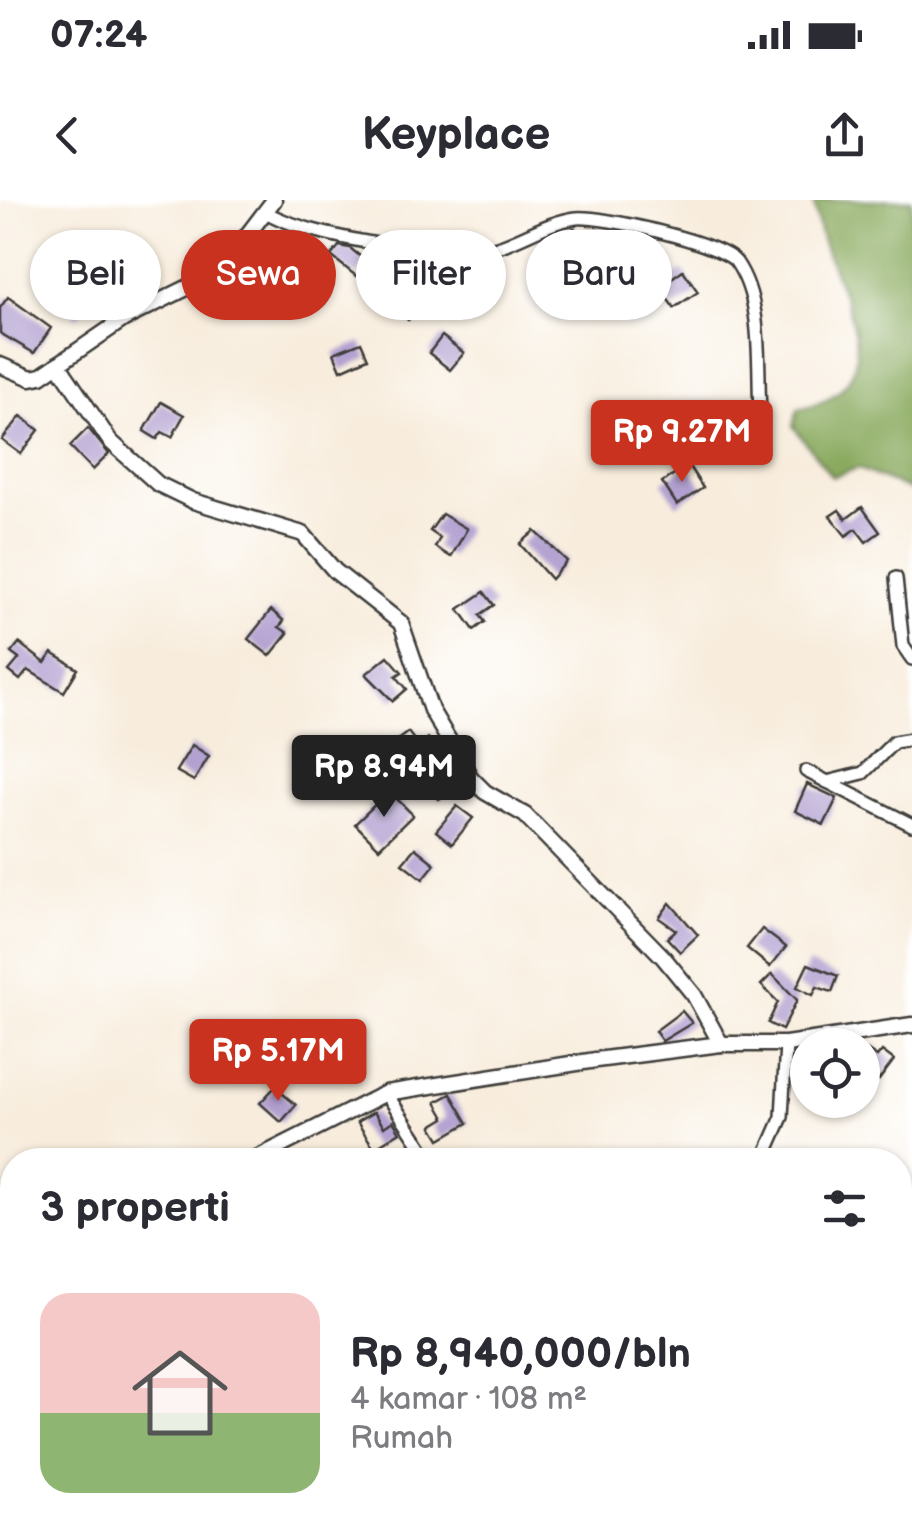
<!DOCTYPE html>
<html lang="id">
<head>
<meta charset="utf-8">
<style>
	body { margin:0; font-family:"Balsamiq Sans",sans-serif; background:#f7f7f7; color:#2b2b33; height:100vh; display:flex; flex-direction:column; font-size:38px; white-space:nowrap }
	* { box-sizing:border-box; margin:0 }
	p { font-size:32px; color:#7c7c81 }
	.icon { flex:none; width:55px; height:55px; fill:none; stroke:currentColor; stroke-width:2; stroke-linecap:round; stroke-linejoin:round }
	.map { position:relative; flex:1; overflow:hidden }
	.side { position:absolute; left:0px; top:948px; width:912px; height:392px; display:flex; flex-direction:column; background:#fff; border-radius:40px 40px 0 0; box-shadow:0 2px 8px #0004 }
	.side>* { flex:none }
	.banner { position:absolute; left:30px; top:30px; width:852px; height:90px; display:flex; gap:20px }
	.buttons { position:absolute; left:790px; top:828px; display:grid; gap:20px }
	.buttons a { display:grid; place-items:center; width:90px; height:90px; border-radius:50%; background:#fff; box-shadow:0 2px 8px #0004; font-size:50px }
	.price { position:absolute; translate:-50% -85px; padding:0 22px; border-radius:10px; background:#c8321e; color:#fff; font-size:32px; line-height:65px; filter:drop-shadow(0 2px 5px #0008) }
	.price::after { content:''; position:absolute; left:50%; top:60px; width:30px; height:22px; margin-left:-15px; background:inherit; clip-path:polygon(0 0,100% 0,50% 100%) }
	.price.active { background:#222; color:#fff }
	ul { padding:0; list-style:none }
	li { display:flex; align-items:center; gap:30px; height:250px; padding:0 40px }
	li+li { border-top:2px solid #e1e1e2 }
	li span { display:grid; place-items:center; flex:none; width:280px; height:200px; border-radius:30px; color:#555 }
	li>.icon { margin-inline-start:auto }
	span .icon { width:120px; height:120px; fill:#fffc; stroke-width:1 }
	li b { font-size:42px }
	h2 { display:flex; justify-content:space-between; align-items:center; height:120px; padding:0 40px; font-size:42px }
	.pill { padding:0 35px; border-radius:45px; background:#fff; box-shadow:0 2px 8px #0004; font-size:35px; line-height:90px }
	.pill.active { background:#c8321e; color:#fff }
	.status { display:flex; justify-content:space-between; align-items:center; height:70px; padding:0 50px; background:#fff; direction:ltr }
	.status svg { height:28px; fill:currentColor }
	header { display:flex; justify-content:space-between; align-items:center; height:130px; padding:0 40px; background:#fff; font-size:45px; font-weight:700 }
	.map>svg:first-child { display:block }
	.forest { fill:#8aaa5e; stroke:#53633d; stroke-width:2.5 }
	.building { fill:#b3a1d1 }
	.lines { fill:none; stroke-linecap:round; stroke-linejoin:round }
	.minor-casing { stroke:#3d3b39; stroke-width:16 }
	.tertiary-casing { stroke:#3d3b39; stroke-width:19 }
	.minor { stroke:#fff; stroke-width:11 }
	.tertiary { stroke:#fff; stroke-width:14 }
</style>
</head>
<body>
<div class="status"><b>07:24</b><svg viewBox="0 0 49 12"><path d="M0 12V9h3v3zM5 12V6h3v6zM10 12V3h3v9zM15 12V0h3v12zM26 1h20v11H26zM47 4h2v5h-2z"/></svg></div>
<header><svg class="icon" aria-label="back" viewBox="0 0 24 24"><path d="M15 5l-7 7 7 7"/></svg>Keyplace<svg class="icon" aria-label="share" viewBox="0 0 24 24"><path d="M12 15V3M7 8l5-5 5 5M5 13v7h14v-7"/></svg></header>
<div class="map">
<svg width="912" height="1338" viewBox="0 0 912 1338">
	<rect width="100%" height="100%" fill="#fff"/>
	<filter id="ink" filterUnits="userSpaceOnUse"><feTurbulence type="fractalNoise" baseFrequency=".01" numOctaves="2"/><feDisplacementMap in="SourceGraphic" scale="20" xChannelSelector="R" yChannelSelector="G"/><feConvolveMatrix kernelMatrix="1 2 1 2 8 2 1 2 1" color-interpolation-filters="sRGB"/></filter>
	<filter id="wash" filterUnits="userSpaceOnUse"><feTurbulence type="fractalNoise" baseFrequency=".0048" numOctaves="4" result="noise"/><feDisplacementMap in="SourceGraphic" scale="40" xChannelSelector="R" yChannelSelector="G"/><feGaussianBlur stdDeviation="2.25" result="paint"/><feColorMatrix in="noise" values="0 0 0 0 0 0 0 0 0 0 0 0 0 0 0 0 0 1.4 0 .05"/><feComposite in="paint" operator="in"/></filter>
	<g filter="url(#wash)">
		<rect width="100%" height="100%" fill="#f8eddd"/>
		<!-- forest -->
		<g class="forest">
			<path d="M813,0H912V291L858,268L832,277L793,226L798,209C896,189 845,105 824,45C819,31 816,15 813,0Z"/>
			<path d="M9,1302H12V1328H586L591,1338H0V1310Z"/>
		</g>
		<g id="blocks">
			<!-- building -->
			<g class="building">
				<path d="M574,28L606,54L576,82L566,74L562,79L537,55Z"/>
				<path d="M339,46L350,48L367,62L356,76L331,56Z"/>
				<path d="M449,66L463,83L447,96L450,99L439,109L431,100L408,120L371,83L382,74L400,92L424,68L435,79Z"/>
				<path d="M683,70L698,92L674,108L659,87Z"/>
				<path d="M74,84L92,102L77,117L59,99Z"/>
				<path d="M8,97L51,128L34,153L0,133V108Z"/>
				<path d="M442,136L464,153L450,170L429,153Z"/>
				<path d="M361,142L368,158L341,170L334,153Z"/>
				<path d="M161,202L184,215L172,237L162,232L157,239L144,231Z"/>
				<path d="M21,216L39,230L21,254L2,240Z"/>
				<path d="M88,228L109,254L93,270L70,246Z"/>
				<path d="M688,265L703,288L677,305L662,282Z"/>
				<path d="M862,307L880,332L866,342L856,329L846,336L830,316L839,310L846,319Z"/>
				<path d="M442,314L467,329L451,357L435,347L440,338L430,331Z"/>
				<path d="M535,331L567,361L551,379L520,344Z"/>
				<path d="M484,392L494,405L480,415L485,422L474,430L459,409Z"/>
				<path d="M271,410L284,421L279,427L288,433L270,456L248,439Z"/>
				<path d="M19,443L45,463L52,453L78,469L64,492L28,470L20,480L9,471L19,459L11,453Z"/>
				<path d="M388,456L402,472L396,476L407,489L393,501L366,474Z"/>
				<path d="M408,532L418,545L428,538L438,553L416,568L396,541Z"/>
				<path d="M192,545L209,556L194,581L176,571Z"/>
				<path d="M448,566L461,583L439,599L426,582Z"/>
				<path d="M807,584L837,598L824,625L795,611Z"/>
				<path d="M389,591L413,615L379,648L355,624Z"/>
				<path d="M457,606L473,618L452,644L436,631Z"/>
				<path d="M415,648L435,664L423,679L402,663Z"/>
				<path d="M670,703L698,735L680,752L667,738L676,730L659,718Z"/>
				<path d="M762,729L786,747L770,767L747,748Z"/>
				<path d="M808,764L838,776L832,792L817,787L813,795L797,787Z"/>
				<path d="M772,774L797,800L782,830L768,823L778,802L761,785Z"/>
				<path d="M682,811L692,823L662,841L655,831Z"/>
				<path d="M862,847L877,857L882,851L894,860L879,880L868,872L862,879Z"/>
				<path d="M275,887L296,905L281,922L260,903Z"/>
				<path d="M451,894L468,923L440,939L432,926L445,918L436,902Z"/>
				<path d="M374,912L384,927L393,921L400,932L374,948L357,922Z"/>
			</g>
		</g>
	</g>
	<g filter="url(#ink)">
		<use href="#blocks" fill-opacity="0" stroke="#3d3b39" stroke-width="2.5"/>
		<g class="lines">
			<defs>
				<g id="minor">
					<path d="M266,12C307,37 443,59 490,49C520,42 545,22 576,18C600,15 722,43 736,62C764,102 757,165 760,211"/>
					<path d="M896,378L903,446L912,459"/>
					<path d="M806,571L912,625"/>
					<path d="M827,582L863,573L894,542L912,539"/>
					<path d="M386,893L430,960"/>
					<path d="M763,960L782,917L786,844"/>
				</g>
				<g id="tertiary">
					<path d="M58,164L110,241L158,284L193,301L303,334L335,371L401,423L431,510L471,578L485,592L525,615L663,757L694,795L721,844"/>
					<path d="M0,165L31,178L41,176L124,119L219,72L274,0"/>
					<path d="M253,960L386,893L596,860L721,844H786L912,825"/>
					<path d="M0,1208L12,1193"/>
				</g>
			</defs>
			<!-- minor casing -->
			<use href="#minor" class="minor-casing"/>
			<!-- tertiary casing -->
			<use href="#tertiary" class="tertiary-casing"/>
			<!-- minor -->
			<use href="#minor" class="minor"/>
			<!-- tertiary -->
			<use href="#tertiary" class="tertiary"/>
		</g>
	</g>
</svg>
<div class="buttons">
<a><svg class="icon" aria-label="locate" viewBox="0 0 24 24"><circle cx="12" cy="12" r="6"/><path d="M12 2v4M12 18v4M2 12h4M18 12h4"/></svg></a>
</div>
<b class="price" style="left:682px;top:285px">Rp 9.27M</b>
<b class="price active" style="left:384px;top:620px">Rp 8.94M</b>
<b class="price" style="left:278px;top:904px">Rp 5.17M</b>
<div class="banner">
<a class="pill">Beli</a>
<a class="pill active">Sewa</a>
<a class="pill">Filter</a>
<a class="pill">Baru</a>
</div>
<section class="side">
<h2>3 properti<svg class="icon" aria-label="filters" viewBox="0 0 24 24"><path d="M4 7h16M4 17h16"/><circle cx="9" cy="7" r="2"/><circle cx="15" cy="17" r="2"/></svg></h2>
<ul>
<li><span style="background:linear-gradient(#f6c9c9 60%,#8fb573 0)"><svg class="icon" aria-label="home" viewBox="0 0 24 24"><path d="M3 11l9-7 9 7M6 9v11h12V9"/></svg></span><div><b>Rp 8,940,000/bln</b><p>4 kamar · 108 m²</p><p>Rumah</p></div></li>
</ul>
</section>
</div>
</body>
</html>
